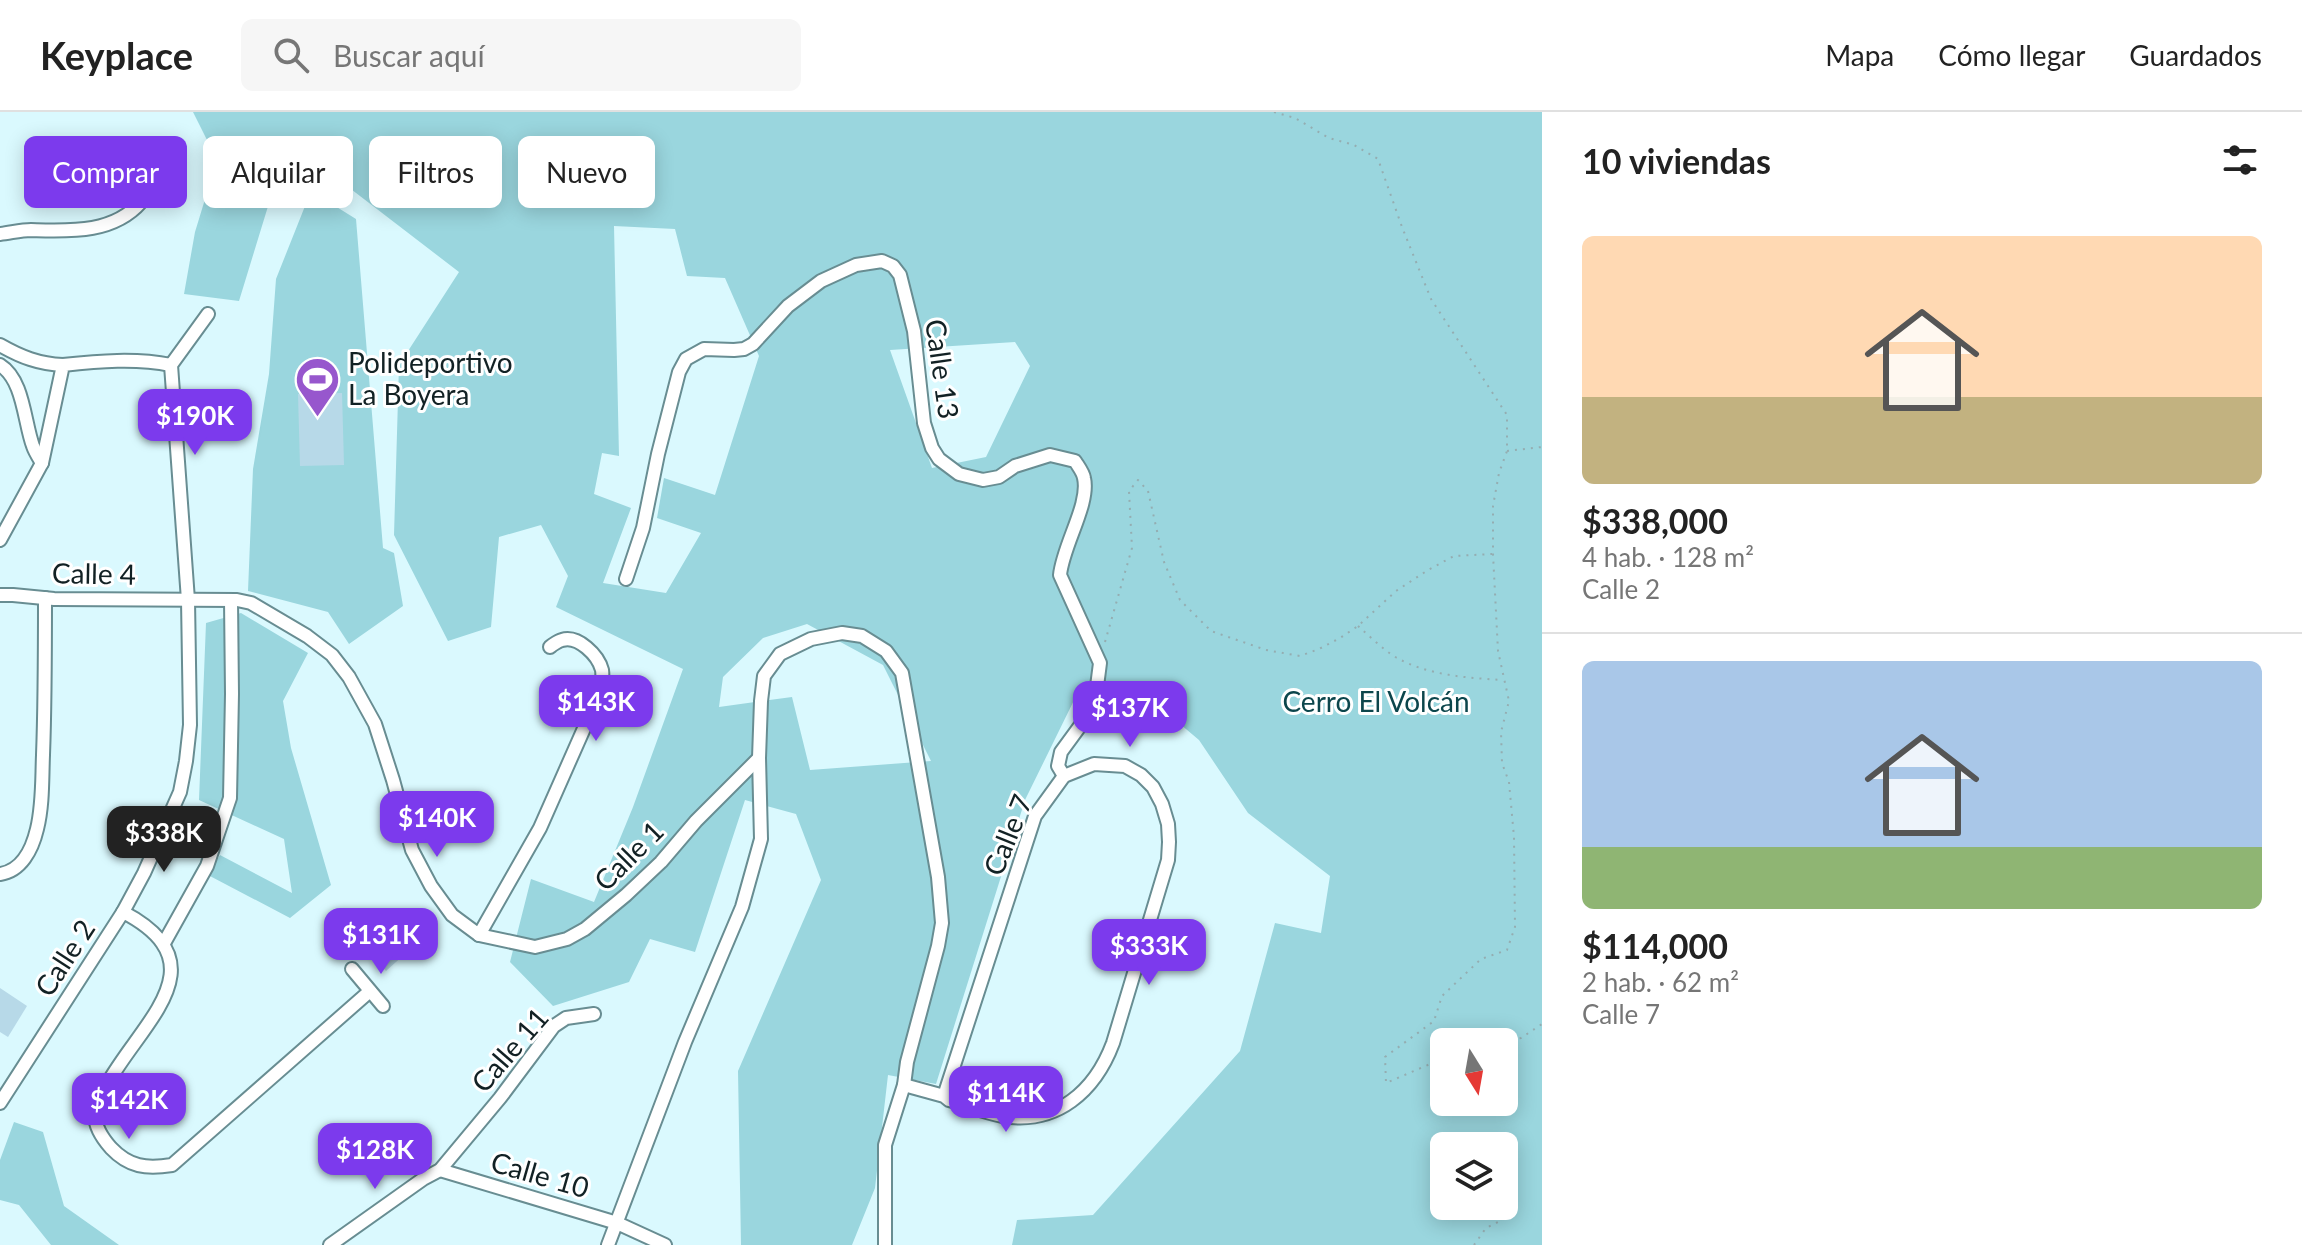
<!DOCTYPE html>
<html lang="es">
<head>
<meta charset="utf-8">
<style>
	body { margin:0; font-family:Lato,sans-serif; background:#f6f6f6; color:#222; height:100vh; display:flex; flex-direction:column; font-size:30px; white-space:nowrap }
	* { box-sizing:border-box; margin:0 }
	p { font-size:26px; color:#767676 }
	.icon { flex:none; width:44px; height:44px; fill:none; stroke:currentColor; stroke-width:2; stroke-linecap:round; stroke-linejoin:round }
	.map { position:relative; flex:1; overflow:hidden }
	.details { display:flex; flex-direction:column; background:#fff; width:760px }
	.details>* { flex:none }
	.banner { position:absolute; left:24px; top:24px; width:760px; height:72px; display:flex; gap:16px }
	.needle { width:52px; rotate:169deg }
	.buttons { position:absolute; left:1430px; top:916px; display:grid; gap:16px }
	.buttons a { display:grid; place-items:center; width:88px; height:88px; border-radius:12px; background:#fff; box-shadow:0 4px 20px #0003; font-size:40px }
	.price { position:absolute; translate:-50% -68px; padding:0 18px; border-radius:16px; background:#7c3aed; color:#fff; font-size:26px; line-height:52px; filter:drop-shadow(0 2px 4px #0008) }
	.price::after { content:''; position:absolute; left:50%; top:48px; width:24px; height:18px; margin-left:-12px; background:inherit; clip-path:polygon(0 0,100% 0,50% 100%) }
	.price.current { background:#222; color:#fff }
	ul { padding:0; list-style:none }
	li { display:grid; align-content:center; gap:16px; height:424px; padding:0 40px }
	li+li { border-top:2px solid #e0e0e0 }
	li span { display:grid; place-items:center; height:248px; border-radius:12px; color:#555 }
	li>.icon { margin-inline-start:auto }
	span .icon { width:144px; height:144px; fill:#fffc; stroke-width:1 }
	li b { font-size:34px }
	h2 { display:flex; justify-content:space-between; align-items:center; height:96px; padding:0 40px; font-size:34px }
	.chip { padding:0 28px; border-radius:12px; background:#fff; box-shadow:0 4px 20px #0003; font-size:28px; line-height:72px }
	.chip.current { background:#7c3aed; color:#fff }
	header { display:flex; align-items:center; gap:48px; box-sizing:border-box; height:112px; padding:0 40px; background:#fff; border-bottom:2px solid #e0e0e0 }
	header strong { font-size:38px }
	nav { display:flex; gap:44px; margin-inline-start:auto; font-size:28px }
	.search { width:560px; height:72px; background:#f6f6f6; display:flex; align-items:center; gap:20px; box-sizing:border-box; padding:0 28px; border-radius:12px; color:#767676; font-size:30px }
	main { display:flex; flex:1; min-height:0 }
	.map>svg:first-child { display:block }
	.green { fill:#9ad6de; fill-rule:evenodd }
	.building { fill:#b7d9e8 }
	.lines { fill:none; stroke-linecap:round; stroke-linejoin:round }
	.minor-casing { stroke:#688d92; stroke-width:16 }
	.path { stroke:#94adb1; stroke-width:2; stroke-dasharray:2 6; stroke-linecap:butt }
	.minor { stroke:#fff; stroke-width:12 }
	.labels { text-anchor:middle; stroke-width:6; stroke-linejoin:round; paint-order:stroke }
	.poi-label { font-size:28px; fill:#122124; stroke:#fff; text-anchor:start }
	.street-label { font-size:28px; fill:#122124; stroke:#fff }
	.park-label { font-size:28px; fill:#0c464c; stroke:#fff }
</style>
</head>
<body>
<header>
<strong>Keyplace</strong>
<div class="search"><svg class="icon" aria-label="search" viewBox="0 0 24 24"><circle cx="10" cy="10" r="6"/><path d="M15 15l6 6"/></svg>Buscar aquí</div>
<nav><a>Mapa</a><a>Cómo llegar</a><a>Guardados</a></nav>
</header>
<main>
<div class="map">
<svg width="1542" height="1133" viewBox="0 0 1542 1133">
	<rect width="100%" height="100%" fill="#daf9fe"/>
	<!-- green -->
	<g class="green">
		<path d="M193,0H1542V1133H1012L1017,1108L1093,1103L1240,939L1275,811L1321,821L1330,764L1248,701L1199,628L1130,570L1082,572L1025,688L936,972L888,963L875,1076L852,1133H741L738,959L821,768L796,702L745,688L695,840L650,827L629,870L553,894L510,850L531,767L594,790L633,695L683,557L556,495L568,464L541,413L499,425L491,515L448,529L394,423L399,253L459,160L330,61L277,65L239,189L184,182L195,120L217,48ZM614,114L675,117L687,164L725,166L759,244L715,383L664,366L657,406L701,421L666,481L603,471L631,396L594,382L602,341L619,344ZM1015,230L1030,254L986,345L932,356L890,238ZM807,512L883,553L931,649L810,658L792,585L719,595L723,565L763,526ZM1444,930H1504V990H1444ZM1444,1034H1504V1094H1444Z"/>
		<path d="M311,79L356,107L383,436L394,441L403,494L349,532L328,500L248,479L253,357L269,262L276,167Z"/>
		<path d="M241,501L308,541L283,589L291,636L331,773L290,806L208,763L220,743L292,781L284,727L199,688L206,511Z"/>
		<path d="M14,1010L43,1020L64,1094L119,1133H51L19,1093L0,1088V1048Z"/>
	</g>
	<!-- building -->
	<g class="building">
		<path d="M342,281L344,353L300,354L298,282Z"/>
		<path d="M364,807L379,824L381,822L395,836L399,833L406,841L386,859L350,819Z"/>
		<path d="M0,876L27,894L8,925L0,920Z"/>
	</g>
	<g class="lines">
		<defs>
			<g id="minor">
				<path d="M0,122C10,121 21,118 31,118C69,119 113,122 141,90C154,75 165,56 177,40"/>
				<path d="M0,233C21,245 39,252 63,253"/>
				<path d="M0,253C24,268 24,310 33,334C35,340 39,346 42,351"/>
				<path d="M0,428L42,351L63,253C99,249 136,246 171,253"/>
				<path d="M626,467L643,416L658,342L679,260L686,247L704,237L734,238L744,237L753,232L788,194L821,169L856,153L882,149L893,154L900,163L914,219L924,311L932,336L939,347L959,362L983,368L999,365L1015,354L1050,343L1075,349C1078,354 1083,360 1084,366C1090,392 1063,433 1060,463L1100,551L1096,582L1083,610L1061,640L1058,654L1064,664"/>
				<path d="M0,483H13L54,487L237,488L251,491L307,524L332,543L349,565L375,612L393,668L412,738L431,774L452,803L479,823L535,835L567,827L585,817L626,783L661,750L696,709L759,646"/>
				<path d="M0,762C21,759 32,738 37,717C43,693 42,667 43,643C45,591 45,538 45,486"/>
				<path d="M123,800C221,851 144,908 109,969C103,980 95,991 95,1003C95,1015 103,1027 111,1036C129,1055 146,1057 172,1053L370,879"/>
				<path d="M479,823L540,716L601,578C602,571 603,564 602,558C598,543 578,523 562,528C560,528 552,533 550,535"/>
				<path d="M164,831L207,754L230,686L232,582L231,488"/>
				<path d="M352,857L383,894"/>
				<path d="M904,973L944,984L949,988C967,993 985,1001 1003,1004C1057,1013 1095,979 1113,931L1168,748L1169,730L1168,712L1162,692L1153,675L1141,663L1125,654L1094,652L1064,664L1035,704L944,984"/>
				<path d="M0,991L123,800L144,761L180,680L186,649L190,613L188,488L171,253L208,202"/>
				<path d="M440,1058L617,1111L665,1133"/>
				<path d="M330,1133L423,1067L440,1058L500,986L554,914L566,906L594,902"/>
				<path d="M608,1133L685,930L742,795L761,727L759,646L761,589L764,564L780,542L811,527L842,521L862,524L886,539L902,561L938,765L942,811L938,834L907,950L904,973L885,1033V1133"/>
			</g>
		</defs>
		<!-- minor casing -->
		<use href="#minor" class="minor-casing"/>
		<!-- path -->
		<g class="path">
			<path d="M1274,0L1295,6L1329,26L1354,33L1378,47L1402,115L1431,187L1507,303V339L1499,361L1493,394V442L1498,539L1509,589L1501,620L1502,651L1509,670L1514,725L1515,815L1507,838L1481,847L1442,884L1434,909L1385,945L1386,971L1444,946"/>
			<path d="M1507,339L1542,335"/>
			<path d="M1358,514C1372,526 1387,542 1403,549C1434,564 1470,566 1503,568"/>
			<path d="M1105,530L1132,436L1129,379L1138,368L1148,379L1164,450L1180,488L1211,519L1266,538L1300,544L1319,537L1340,526L1358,514L1396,479L1428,458L1454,444L1492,442"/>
			<path d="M1504,930L1521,926L1542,912"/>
			<path d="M1474,1133L1486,1116L1502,1108L1515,1094L1514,1080"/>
		</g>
		<!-- minor -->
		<use href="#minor" class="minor"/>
	</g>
	<!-- icons -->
	<defs>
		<symbol id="stadium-pin" viewBox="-11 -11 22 30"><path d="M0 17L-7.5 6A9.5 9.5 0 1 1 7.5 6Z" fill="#9757cd" stroke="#fff"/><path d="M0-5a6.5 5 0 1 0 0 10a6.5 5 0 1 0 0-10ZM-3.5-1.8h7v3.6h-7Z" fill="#fff"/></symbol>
	</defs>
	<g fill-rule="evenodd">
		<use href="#stadium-pin" x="292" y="242" width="51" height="69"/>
	</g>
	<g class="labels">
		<!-- poi labels -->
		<g class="poi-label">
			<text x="348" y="261">Polideportivo<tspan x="348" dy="32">La Boyera</tspan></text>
		</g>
		<!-- street labels -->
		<g class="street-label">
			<text transform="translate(942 257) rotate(82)" y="10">Calle 13</text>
			<text transform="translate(94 462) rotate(1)" y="10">Calle 4</text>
			<text transform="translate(1008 723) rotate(-68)" y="10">Calle 7</text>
			<text transform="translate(629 744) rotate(-45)" y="10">Calle 1</text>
			<text transform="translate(65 846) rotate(-57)" y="10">Calle 2</text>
			<text transform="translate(510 938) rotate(-49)" y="10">Calle 11</text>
			<text transform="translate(540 1063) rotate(16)" y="10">Calle 10</text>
		</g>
		<!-- park labels -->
		<g class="park-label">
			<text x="1376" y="600">Cerro El Volcán</text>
		</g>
	</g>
</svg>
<div class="buttons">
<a><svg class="needle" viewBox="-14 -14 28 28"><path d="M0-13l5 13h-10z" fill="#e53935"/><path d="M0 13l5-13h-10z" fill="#767676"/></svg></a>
<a><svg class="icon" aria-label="layers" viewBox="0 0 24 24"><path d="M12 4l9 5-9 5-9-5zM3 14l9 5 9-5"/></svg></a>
</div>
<b class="price" style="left:195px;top:345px">$190K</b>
<b class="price" style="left:596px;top:631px">$143K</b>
<b class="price" style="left:1130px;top:637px">$137K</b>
<b class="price" style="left:437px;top:747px">$140K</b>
<b class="price current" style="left:164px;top:762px">$338K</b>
<b class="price" style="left:381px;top:864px">$131K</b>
<b class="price" style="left:1149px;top:875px">$333K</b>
<b class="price" style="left:1006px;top:1022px">$114K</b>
<b class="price" style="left:129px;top:1029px">$142K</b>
<b class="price" style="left:375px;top:1079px">$128K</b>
<div class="banner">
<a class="chip current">Comprar</a>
<a class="chip">Alquilar</a>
<a class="chip">Filtros</a>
<a class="chip">Nuevo</a>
</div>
</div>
<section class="details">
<h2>10 viviendas<svg class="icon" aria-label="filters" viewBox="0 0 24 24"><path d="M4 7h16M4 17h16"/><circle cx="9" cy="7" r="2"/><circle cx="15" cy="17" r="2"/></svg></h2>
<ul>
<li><span style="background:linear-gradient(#ffd9b3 65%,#c2b280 0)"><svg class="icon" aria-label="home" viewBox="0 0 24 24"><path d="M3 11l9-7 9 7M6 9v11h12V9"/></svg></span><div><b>$338,000</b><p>4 hab. · 128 m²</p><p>Calle 2</p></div></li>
<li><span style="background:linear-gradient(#a9c7e8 75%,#8fb573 0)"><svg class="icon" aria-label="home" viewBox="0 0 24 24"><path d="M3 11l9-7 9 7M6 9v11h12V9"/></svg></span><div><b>$114,000</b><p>2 hab. · 62 m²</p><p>Calle 7</p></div></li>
</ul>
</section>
</main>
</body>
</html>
